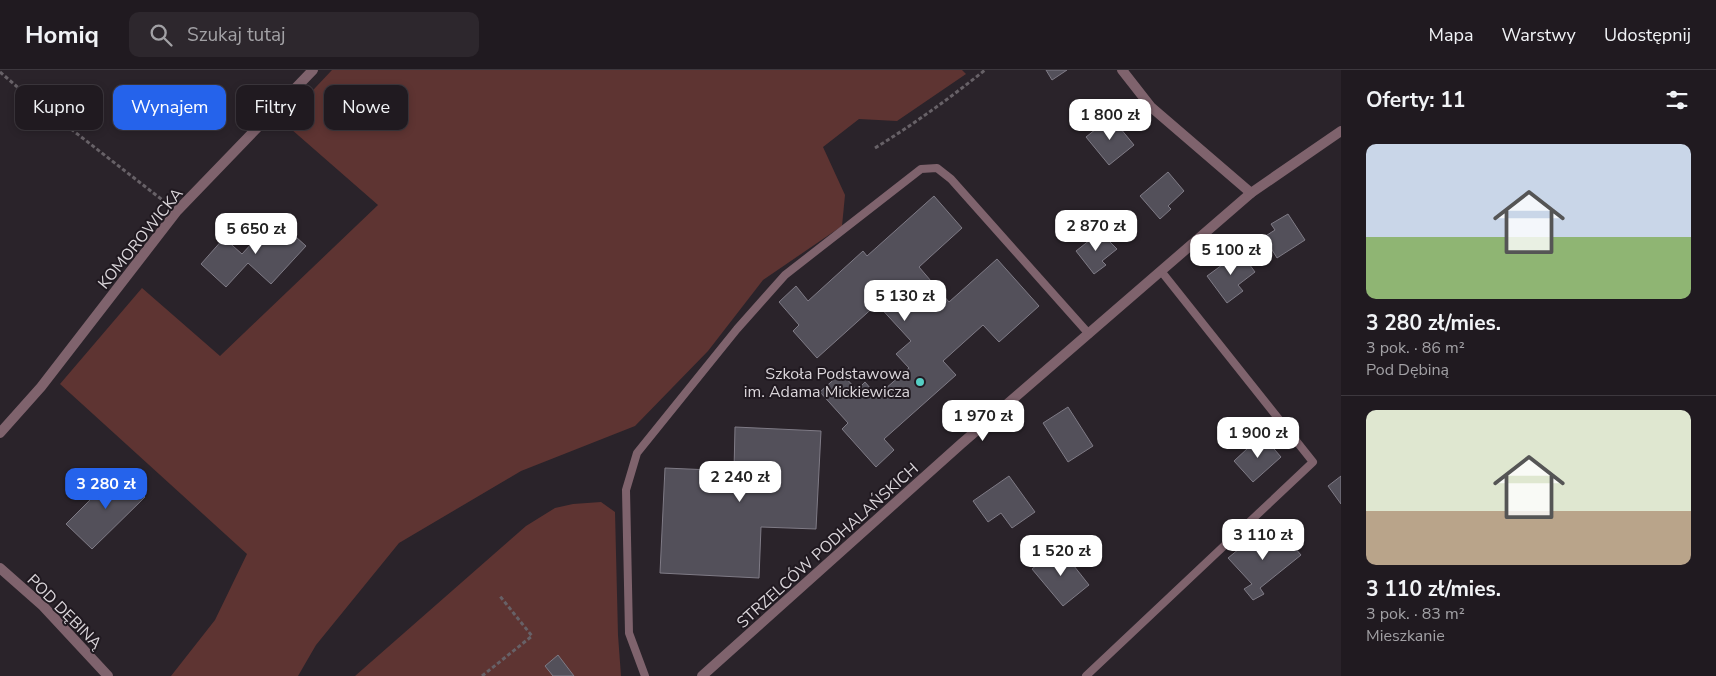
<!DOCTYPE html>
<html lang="pl">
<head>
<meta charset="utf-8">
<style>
	body { margin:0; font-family:"Nunito Sans",sans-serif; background:#2d272d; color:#f1f3f6; height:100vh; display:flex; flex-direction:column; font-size:19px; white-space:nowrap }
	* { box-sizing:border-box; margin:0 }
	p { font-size:16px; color:#a2a1a5 }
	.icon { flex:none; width:28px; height:28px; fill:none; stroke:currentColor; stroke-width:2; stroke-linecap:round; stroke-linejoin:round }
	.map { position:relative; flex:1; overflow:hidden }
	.sheet { display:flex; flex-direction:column; background:#201a20; width:375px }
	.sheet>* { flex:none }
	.guide { position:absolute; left:15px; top:15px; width:475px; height:45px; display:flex; gap:10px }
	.price { position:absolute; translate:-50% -42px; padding:0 11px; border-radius:10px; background:#fff; color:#222; font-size:16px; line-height:32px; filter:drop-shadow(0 1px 2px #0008) }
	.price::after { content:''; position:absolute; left:50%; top:30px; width:15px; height:11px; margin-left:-8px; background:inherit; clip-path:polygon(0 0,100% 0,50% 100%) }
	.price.active { background:#2563eb; color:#fff }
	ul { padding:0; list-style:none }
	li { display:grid; align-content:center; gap:10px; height:265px; padding:0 25px }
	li+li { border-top:1px solid #3d383e }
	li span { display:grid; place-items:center; height:155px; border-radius:10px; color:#555 }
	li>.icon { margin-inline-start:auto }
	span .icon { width:90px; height:90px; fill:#fffc; stroke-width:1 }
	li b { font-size:21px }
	h2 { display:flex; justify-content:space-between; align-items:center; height:60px; padding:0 25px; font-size:21px }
	.chip { padding:0 18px; border-radius:10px; background:#201a20; box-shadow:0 2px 8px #0003,0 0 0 1px #3d383e; font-size:18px; line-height:45px }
	.chip.active { background:#2563eb; color:#fff }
	header { display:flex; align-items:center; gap:30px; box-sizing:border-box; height:70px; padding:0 25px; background:#201a20; border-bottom:1px solid #3d383e }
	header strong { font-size:24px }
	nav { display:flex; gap:28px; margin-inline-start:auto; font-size:18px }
	.search { width:350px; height:45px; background:#2d272d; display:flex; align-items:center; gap:12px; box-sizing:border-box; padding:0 18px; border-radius:10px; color:#a2a1a5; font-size:19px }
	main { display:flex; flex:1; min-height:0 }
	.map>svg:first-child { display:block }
	.green { fill:#5e3432 }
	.building { fill:#53505a; stroke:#7f7b86 }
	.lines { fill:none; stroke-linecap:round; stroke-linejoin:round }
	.path { stroke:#676167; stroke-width:3; stroke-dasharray:4 2.5; stroke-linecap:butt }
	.service { stroke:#7f636d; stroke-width:8 }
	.minor { stroke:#7f636d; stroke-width:10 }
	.tertiary { stroke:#7f636d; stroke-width:10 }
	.poi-dot { fill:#55cec4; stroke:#201920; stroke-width:2 }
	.labels { text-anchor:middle; stroke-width:4; stroke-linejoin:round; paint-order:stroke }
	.street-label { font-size:16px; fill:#dad5da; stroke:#201920 }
	.poi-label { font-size:16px; fill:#dad5da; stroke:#201920; text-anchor:end }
</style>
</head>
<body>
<header>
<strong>Homiq</strong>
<div class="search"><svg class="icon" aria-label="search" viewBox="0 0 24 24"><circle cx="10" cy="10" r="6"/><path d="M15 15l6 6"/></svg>Szukaj tutaj</div>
<nav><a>Mapa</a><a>Warstwy</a><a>Udostępnij</a></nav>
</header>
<main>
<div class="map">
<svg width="1341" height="606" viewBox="0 0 1341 606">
	<rect width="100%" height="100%" fill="#2a232a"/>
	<!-- green -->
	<g class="green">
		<path d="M332,0H962L966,4L897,51L859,49L823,77L845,125L842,156L763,210L708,281L635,356L521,401L399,473L316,575L298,606H171L215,550L247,484L60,314L142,218L220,286L378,135L283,52Z"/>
		<path d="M601,432L615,442L618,565L621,606H355L526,456L555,438L573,434Z"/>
	</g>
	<!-- building -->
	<g class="building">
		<path d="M1046,0H1067L1052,10Z"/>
		<path d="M1111,47L1134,75L1109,95L1086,67Z"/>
		<path d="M1168,102L1184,121L1168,136L1171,139L1160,149L1140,126Z"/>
		<path d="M934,126L962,158L919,197L949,232L997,189L1039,236L999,272L983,255L943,291L956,305L884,369L894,380L876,397L842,359L848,353L820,322L841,303L857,320L865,312L877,326L909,298L896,284L911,271L877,234L817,288L793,261L799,255L779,232L796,216L808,231L863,181L867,186Z"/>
		<path d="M1288,144L1305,170L1277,188L1264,167L1275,160L1271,154Z"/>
		<path d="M275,148L306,176L271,214L248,193L226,217L201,194L224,168L242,184Z"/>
		<path d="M1100,162L1117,179L1102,191L1106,195L1094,204L1076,181Z"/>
		<path d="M1238,179L1255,202L1238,215L1243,221L1227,233L1207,206L1222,195L1221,193Z"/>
		<path d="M1068,337L1093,376L1068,392L1043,353Z"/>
		<path d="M735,357L821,361L816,459L761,457L759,508L660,503L665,398L734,401Z"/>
		<path d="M1262,365L1281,387L1253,412L1234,391Z"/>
		<path d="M119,401L145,427L92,479L66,454Z"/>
		<path d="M1009,406L1035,442L1012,458L1001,443L988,452L973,431Z"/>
		<path d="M1341,406V434L1328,416Z"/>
		<path d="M1282,463L1301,485L1260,518L1264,524L1253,530L1244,519L1252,514L1228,488L1256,465L1263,476Z"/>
		<path d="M1059,477L1089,515L1063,536L1032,499Z"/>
		<path d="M558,585L574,606H553L545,596Z"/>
	</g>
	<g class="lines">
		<!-- path -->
		<g class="path">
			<path d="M0,2L22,21L165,132"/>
			<path d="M875,78C914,54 950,28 985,0"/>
			<path d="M482,606L532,566L499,525"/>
		</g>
		<!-- service -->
		<g class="service">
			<path d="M645,606L629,563L626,420L637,383L737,259L785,205L921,99L937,98L951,109L1089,264"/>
			<path d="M1086,606L1313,392L1161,201"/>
		</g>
		<!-- minor -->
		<g class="minor">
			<path d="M1122,0L1151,37L1251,123"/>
			<path d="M0,498L43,536L108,606"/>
			<path d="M702,606L961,374L1251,123L1341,61"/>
		</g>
		<!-- tertiary -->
		<path class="tertiary" d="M0,363L41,317L177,141L313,0"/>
	</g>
	<!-- markers -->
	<circle class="poi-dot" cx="920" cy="312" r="5"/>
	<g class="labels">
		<!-- street labels -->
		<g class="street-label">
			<text transform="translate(140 168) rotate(-51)" y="6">KOMOROWICKA</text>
			<text transform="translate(827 475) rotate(-42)" y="6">STRZELCÓW PODHALAŃSKICH</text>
			<text transform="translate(65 541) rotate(45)" y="6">POD DĘBINĄ</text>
		</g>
		<!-- poi labels -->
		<g class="poi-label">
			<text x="910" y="309">Szkoła Podstawowa<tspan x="910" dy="18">im. Adama Mickiewicza</tspan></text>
		</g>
	</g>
</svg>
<b class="price" style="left:1110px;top:71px">1 800 zł</b>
<b class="price" style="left:1096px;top:182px">2 870 zł</b>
<b class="price" style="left:256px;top:185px">5 650 zł</b>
<b class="price" style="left:1231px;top:206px">5 100 zł</b>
<b class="price" style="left:905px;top:252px">5 130 zł</b>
<b class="price" style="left:983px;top:372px">1 970 zł</b>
<b class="price" style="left:1258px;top:389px">1 900 zł</b>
<b class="price" style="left:740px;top:433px">2 240 zł</b>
<b class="price active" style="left:106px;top:440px">3 280 zł</b>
<b class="price" style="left:1263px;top:491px">3 110 zł</b>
<b class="price" style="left:1061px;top:507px">1 520 zł</b>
<div class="guide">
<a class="chip">Kupno</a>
<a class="chip active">Wynajem</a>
<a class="chip">Filtry</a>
<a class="chip">Nowe</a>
</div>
</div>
<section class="sheet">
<h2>Oferty: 11<svg class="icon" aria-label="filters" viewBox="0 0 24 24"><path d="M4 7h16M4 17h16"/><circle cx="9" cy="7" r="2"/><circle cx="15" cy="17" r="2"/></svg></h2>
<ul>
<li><span style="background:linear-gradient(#c9d6e8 60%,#8fb573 0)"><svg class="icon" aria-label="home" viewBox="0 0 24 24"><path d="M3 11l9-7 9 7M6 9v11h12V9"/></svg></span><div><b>3 280 zł/mies.</b><p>3 pok. · 86 m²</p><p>Pod Dębiną</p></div></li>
<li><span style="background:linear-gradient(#dfe7d0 65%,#b9a48a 0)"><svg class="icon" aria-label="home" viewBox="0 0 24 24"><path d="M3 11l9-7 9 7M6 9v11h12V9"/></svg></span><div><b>3 110 zł/mies.</b><p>3 pok. · 83 m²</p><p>Mieszkanie</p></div></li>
</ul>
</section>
</main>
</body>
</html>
